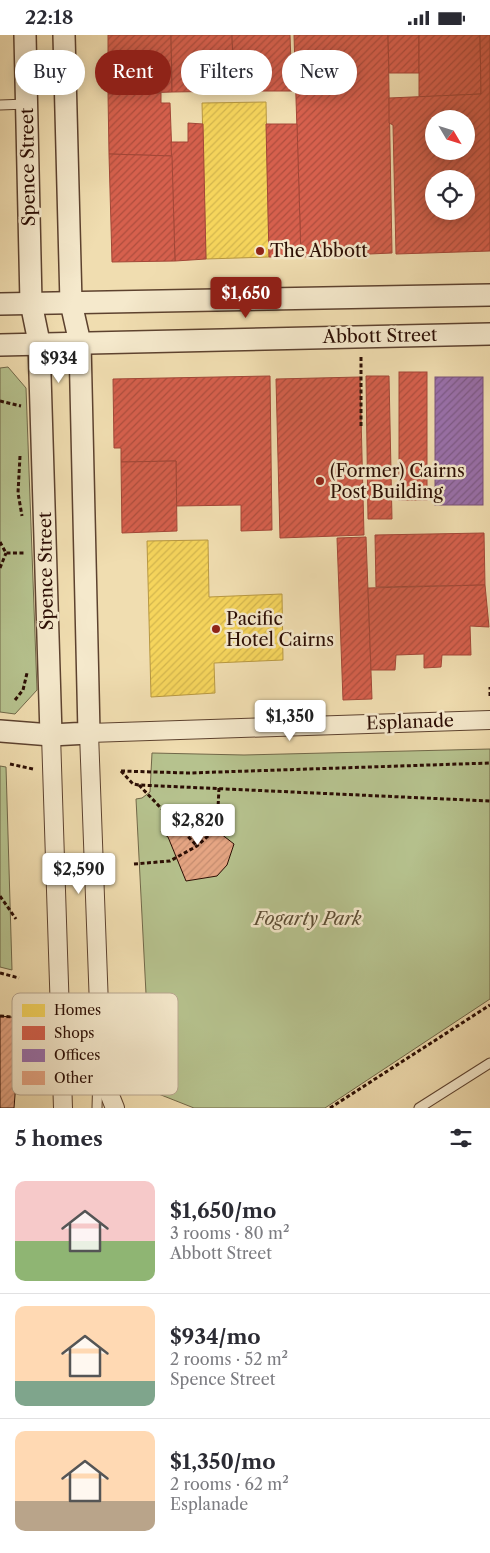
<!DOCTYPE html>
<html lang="en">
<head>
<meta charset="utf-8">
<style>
	body { margin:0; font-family:"Libre Caslon Text",serif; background:#f2f2f3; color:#2b2b33; height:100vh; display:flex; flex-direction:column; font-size:19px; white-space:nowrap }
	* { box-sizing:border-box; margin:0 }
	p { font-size:16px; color:#7c7c81 }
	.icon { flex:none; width:28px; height:28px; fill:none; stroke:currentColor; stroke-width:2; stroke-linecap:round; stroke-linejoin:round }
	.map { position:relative; height:1073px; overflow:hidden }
	.details { display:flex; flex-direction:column; background:#fff; flex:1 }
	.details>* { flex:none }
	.top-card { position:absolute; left:15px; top:15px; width:460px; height:45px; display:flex; gap:10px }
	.needle { width:32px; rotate:128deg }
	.buttons { position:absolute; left:425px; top:75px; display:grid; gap:10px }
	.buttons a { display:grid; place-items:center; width:50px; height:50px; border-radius:50%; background:#fff; box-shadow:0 2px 12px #0003; font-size:25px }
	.price { position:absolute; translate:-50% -42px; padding:0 11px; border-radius:5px; background:#fff; color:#222; font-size:16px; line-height:32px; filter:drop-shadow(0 1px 2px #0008) }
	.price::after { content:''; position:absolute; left:50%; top:30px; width:15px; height:11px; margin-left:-8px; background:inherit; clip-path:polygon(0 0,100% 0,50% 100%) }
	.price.current { background:#8f2418; color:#fff }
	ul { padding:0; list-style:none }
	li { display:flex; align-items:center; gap:15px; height:125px; padding:0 15px }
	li+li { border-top:1px solid #e1e1e2 }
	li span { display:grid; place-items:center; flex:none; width:140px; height:100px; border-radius:10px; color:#555 }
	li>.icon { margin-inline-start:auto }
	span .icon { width:60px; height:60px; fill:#fffc; stroke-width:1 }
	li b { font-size:21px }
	h2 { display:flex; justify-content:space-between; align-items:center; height:60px; padding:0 15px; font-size:21px }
	.pill { padding:0 18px; border-radius:22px; background:#fff; box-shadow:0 2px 12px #0003; font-size:18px; line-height:45px }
	.pill.current { background:#8f2418; color:#fff }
	.status { display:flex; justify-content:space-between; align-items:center; height:35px; padding:0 25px; background:#fff; direction:ltr }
	.status svg { height:14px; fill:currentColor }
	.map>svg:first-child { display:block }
	.green { fill:#b6c28e; stroke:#716849 }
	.homes { fill:url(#homes-hatch); stroke:#b99942 }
	.shops { fill:url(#shops-hatch); stroke:#a34737; fill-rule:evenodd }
	.offices { fill:url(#offices-hatch); stroke:#785379 }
	.building { fill:url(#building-hatch); stroke:#2c0e04 }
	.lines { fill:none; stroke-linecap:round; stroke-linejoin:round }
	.service-casing { stroke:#5d422f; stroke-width:11 }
	.minor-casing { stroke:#5d422f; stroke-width:20 }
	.tertiary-casing { stroke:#5d422f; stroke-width:24 }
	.path { stroke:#2c0e04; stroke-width:3; stroke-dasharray:4 2.5; stroke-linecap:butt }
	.service { stroke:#f5e9cc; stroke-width:9 }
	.minor { stroke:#f5e9cc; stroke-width:18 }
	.tertiary { stroke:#f5e9cc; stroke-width:21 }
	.poi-dot { fill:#8f2418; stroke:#f5e9cc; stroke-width:2 }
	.labels { text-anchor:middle; stroke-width:5; stroke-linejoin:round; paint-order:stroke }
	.street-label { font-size:18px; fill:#2c0e04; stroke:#f5e9cc }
	.poi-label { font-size:18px; fill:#2c0e04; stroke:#f5e9cc; text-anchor:start }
	.park-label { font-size:18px; font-style:italic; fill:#5c4d34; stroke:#f5e9cc }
	.key { fill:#f5e9cc; stroke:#b9a790; stroke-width:1 }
	.key-label { font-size:14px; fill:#2c0e04 }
</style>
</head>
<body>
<div class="status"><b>22:18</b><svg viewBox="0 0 49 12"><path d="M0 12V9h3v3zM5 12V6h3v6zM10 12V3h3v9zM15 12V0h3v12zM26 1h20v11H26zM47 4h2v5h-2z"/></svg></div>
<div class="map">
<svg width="490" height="1073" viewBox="0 0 490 1073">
	<defs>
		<pattern id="homes-hatch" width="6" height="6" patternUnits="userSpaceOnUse" patternTransform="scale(1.25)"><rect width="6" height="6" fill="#f6d55c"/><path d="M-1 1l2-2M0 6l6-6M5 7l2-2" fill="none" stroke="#d3b64e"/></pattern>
		<pattern id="shops-hatch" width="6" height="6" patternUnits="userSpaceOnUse" patternTransform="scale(1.25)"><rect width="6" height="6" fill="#d6604d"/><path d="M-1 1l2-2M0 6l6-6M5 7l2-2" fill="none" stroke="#ae4e3e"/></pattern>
		<pattern id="offices-hatch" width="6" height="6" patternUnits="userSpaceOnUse" patternTransform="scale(1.25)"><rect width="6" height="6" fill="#9970ab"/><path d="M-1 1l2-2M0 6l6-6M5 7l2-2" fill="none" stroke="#7d5a89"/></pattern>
		<pattern id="building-hatch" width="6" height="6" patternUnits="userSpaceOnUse" patternTransform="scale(1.25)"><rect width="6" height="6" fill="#e5a583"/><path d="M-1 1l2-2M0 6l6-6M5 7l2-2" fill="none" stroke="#c58d70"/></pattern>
	</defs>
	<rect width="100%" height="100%" fill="#f0ddb0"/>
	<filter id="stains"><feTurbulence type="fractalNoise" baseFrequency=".004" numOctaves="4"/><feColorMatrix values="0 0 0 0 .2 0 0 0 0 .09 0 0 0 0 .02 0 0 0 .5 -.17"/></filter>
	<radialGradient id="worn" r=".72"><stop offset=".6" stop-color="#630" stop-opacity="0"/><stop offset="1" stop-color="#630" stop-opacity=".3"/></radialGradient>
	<!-- green -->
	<g class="green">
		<path d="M8,332L26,353L37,655L15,679L0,677V333Z"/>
		<path d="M490,714V964L325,1073H194L151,1056L136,764L142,763L150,757L152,718L244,720Z"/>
		<path d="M0,731L6,732L12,935L0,932Z"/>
	</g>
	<!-- homes -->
	<g class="homes">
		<path d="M266,67L269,222L206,224L202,68Z"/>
		<path d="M208,505L209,562L282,559L283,625L214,628L215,658L151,662L147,506Z"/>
	</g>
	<!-- shops -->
	<g class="shops">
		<path d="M108,0H171L172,57L108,59Z"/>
		<path d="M171,0H232L234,56L172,57Z"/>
		<path d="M232,0H290L292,56H234Z"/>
		<path d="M294,0H388L392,218L301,222Z"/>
		<path d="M388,0H419V38H389Z"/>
		<path d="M419,0H480L481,59L419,62Z"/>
		<path d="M480,0H490V216L396,219L393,90L389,88V63L481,59ZM434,84H466V116H434ZM434,144H466V176H434Z"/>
		<path d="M161,58V68H170L172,121L109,119L108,59Z"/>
		<path d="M188,88L203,89L206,224L175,226L171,107H188Z"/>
		<path d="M266,89H297L301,222H269Z"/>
		<path d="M109,119L172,121L175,226L112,227Z"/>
		<rect x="399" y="337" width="28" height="128"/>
		<path d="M270,341L272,495L241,496V470L176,471V426L121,427V413H114L113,344Z"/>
		<path d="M366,341H389L392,484H368Z"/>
		<path d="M360,342L364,500L280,503L276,344Z"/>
		<path d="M176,426L177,496L122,498L121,427Z"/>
		<path d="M484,498L485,550L376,552L375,500Z"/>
		<path d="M366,502L372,664L343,665L337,503Z"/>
		<path d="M485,550L489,592L470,591L471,620H442L441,632L424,633V619L396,620L395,635H371L368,553Z"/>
	</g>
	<!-- offices -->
	<rect class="offices" x="435" y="342" width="48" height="128"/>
	<!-- building -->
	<g class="building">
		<path d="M194,772L198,781L234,809L227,830L217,841L186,846L168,802L161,797L170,783Z"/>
		<path d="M0,981L21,983L14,1073H0Z"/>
	</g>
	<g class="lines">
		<defs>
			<g id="service">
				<path d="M0,70L27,69"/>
				<path d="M97,1073L98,1038"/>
				<path d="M419,1073L490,1028"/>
			</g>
			<g id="minor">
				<path d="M51,700L63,1073"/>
				<path d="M115,1073L107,1053L101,1026L89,698L490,685"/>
			</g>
			<g id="tertiary">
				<path d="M25,0L31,268L39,307L51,700"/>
				<path d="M0,269L490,260"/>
				<path d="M0,310L490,299"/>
				<path d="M0,696L51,700L89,698L80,308L71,268L64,0"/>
			</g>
		</defs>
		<!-- service casing -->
		<use href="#service" class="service-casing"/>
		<!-- minor casing -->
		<use href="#minor" class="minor-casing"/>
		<!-- tertiary casing -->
		<use href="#tertiary" class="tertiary-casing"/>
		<!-- path -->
		<g class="path">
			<path d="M0,366L21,371"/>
			<path d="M361,391V322"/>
			<path d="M20,421L18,458L22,481"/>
			<path d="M0,507L6,518H25"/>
			<path d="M0,533L6,518"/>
			<path d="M490,661V652"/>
			<path d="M15,665L23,655L27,638"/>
			<path d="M10,729L33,734"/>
			<path d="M121,736L133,749L139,750L490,766"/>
			<path d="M121,736L189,738L490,728"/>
			<path d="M139,750L197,811"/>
			<path d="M134,829L170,826L197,811L217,793L219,753"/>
			<path d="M0,861L16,884"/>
			<path d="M0,938L19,943"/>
			<path d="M0,981L24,983"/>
			<path d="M330,1073L490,970"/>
		</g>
		<!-- service -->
		<use href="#service" class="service"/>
		<!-- minor -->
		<use href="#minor" class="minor"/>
		<!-- tertiary -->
		<use href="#tertiary" class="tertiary"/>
	</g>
	<!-- markers -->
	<g class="poi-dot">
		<circle cx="260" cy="216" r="5"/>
		<circle cx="320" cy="446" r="5"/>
		<circle cx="216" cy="594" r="5"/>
	</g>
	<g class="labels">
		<!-- street labels -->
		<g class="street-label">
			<text transform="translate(28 132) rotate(-91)" y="6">Spence Street</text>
			<text transform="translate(380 301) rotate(-1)" y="6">Abbott Street</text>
			<text transform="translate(46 536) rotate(-91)" y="6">Spence Street</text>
			<text transform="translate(410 687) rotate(-2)" y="6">Esplanade</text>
		</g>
		<!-- poi labels -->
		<g class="poi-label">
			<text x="270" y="222">The Abbott</text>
			<text x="330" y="442">(Former) Cairns<tspan x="330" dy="21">Post Building</tspan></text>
			<text x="226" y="590">Pacific<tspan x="226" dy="21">Hotel Cairns</tspan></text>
		</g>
		<!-- park labels -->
		<g class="park-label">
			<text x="308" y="890">Fogarty Park</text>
		</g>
	</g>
	<!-- legend -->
	<rect x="12" y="958" width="166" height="102" rx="8" class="key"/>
	<rect x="22" y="969" width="23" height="13" fill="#f6d55c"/>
	<rect x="22" y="991" width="23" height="14" fill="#d6604d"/>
	<rect x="22" y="1014" width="23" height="13" fill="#9970ab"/>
	<rect x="22" y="1036" width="23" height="14" fill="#e5a583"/>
	<g class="key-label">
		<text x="54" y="980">Homes</text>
		<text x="54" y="1003">Shops</text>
		<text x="54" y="1025">Offices</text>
		<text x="54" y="1048">Other</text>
	</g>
	<rect width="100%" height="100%" filter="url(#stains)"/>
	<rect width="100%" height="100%" fill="url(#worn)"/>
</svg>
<div class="buttons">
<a><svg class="needle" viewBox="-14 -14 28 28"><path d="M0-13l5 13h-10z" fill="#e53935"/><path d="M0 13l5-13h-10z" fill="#7c7c81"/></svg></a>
<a><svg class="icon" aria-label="locate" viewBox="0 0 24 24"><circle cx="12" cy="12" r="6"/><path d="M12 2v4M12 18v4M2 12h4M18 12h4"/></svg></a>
</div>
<b class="price current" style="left:246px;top:284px">$1,650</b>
<b class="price" style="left:59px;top:349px">$934</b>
<b class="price" style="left:290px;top:707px">$1,350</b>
<b class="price" style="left:198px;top:811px">$2,820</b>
<b class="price" style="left:79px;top:860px">$2,590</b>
<div class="top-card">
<a class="pill">Buy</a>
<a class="pill current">Rent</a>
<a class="pill">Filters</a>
<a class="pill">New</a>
</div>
</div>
<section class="details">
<h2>5 homes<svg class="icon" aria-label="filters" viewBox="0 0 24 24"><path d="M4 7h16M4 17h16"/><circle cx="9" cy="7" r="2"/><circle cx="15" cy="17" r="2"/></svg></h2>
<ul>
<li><span style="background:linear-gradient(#f6c9c9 60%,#8fb573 0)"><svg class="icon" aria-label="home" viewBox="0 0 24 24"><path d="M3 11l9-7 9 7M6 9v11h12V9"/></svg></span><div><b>$1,650/mo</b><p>3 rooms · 80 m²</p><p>Abbott Street</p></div></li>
<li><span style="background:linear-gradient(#ffd9b3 75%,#7fa58c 0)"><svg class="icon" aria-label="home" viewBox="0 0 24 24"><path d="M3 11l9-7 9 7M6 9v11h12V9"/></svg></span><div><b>$934/mo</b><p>2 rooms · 52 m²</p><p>Spence Street</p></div></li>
<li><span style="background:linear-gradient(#ffd9b3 70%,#b9a48a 0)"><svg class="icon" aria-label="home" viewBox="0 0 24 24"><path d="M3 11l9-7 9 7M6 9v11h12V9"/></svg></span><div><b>$1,350/mo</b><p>2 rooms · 62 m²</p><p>Esplanade</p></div></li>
</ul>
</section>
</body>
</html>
